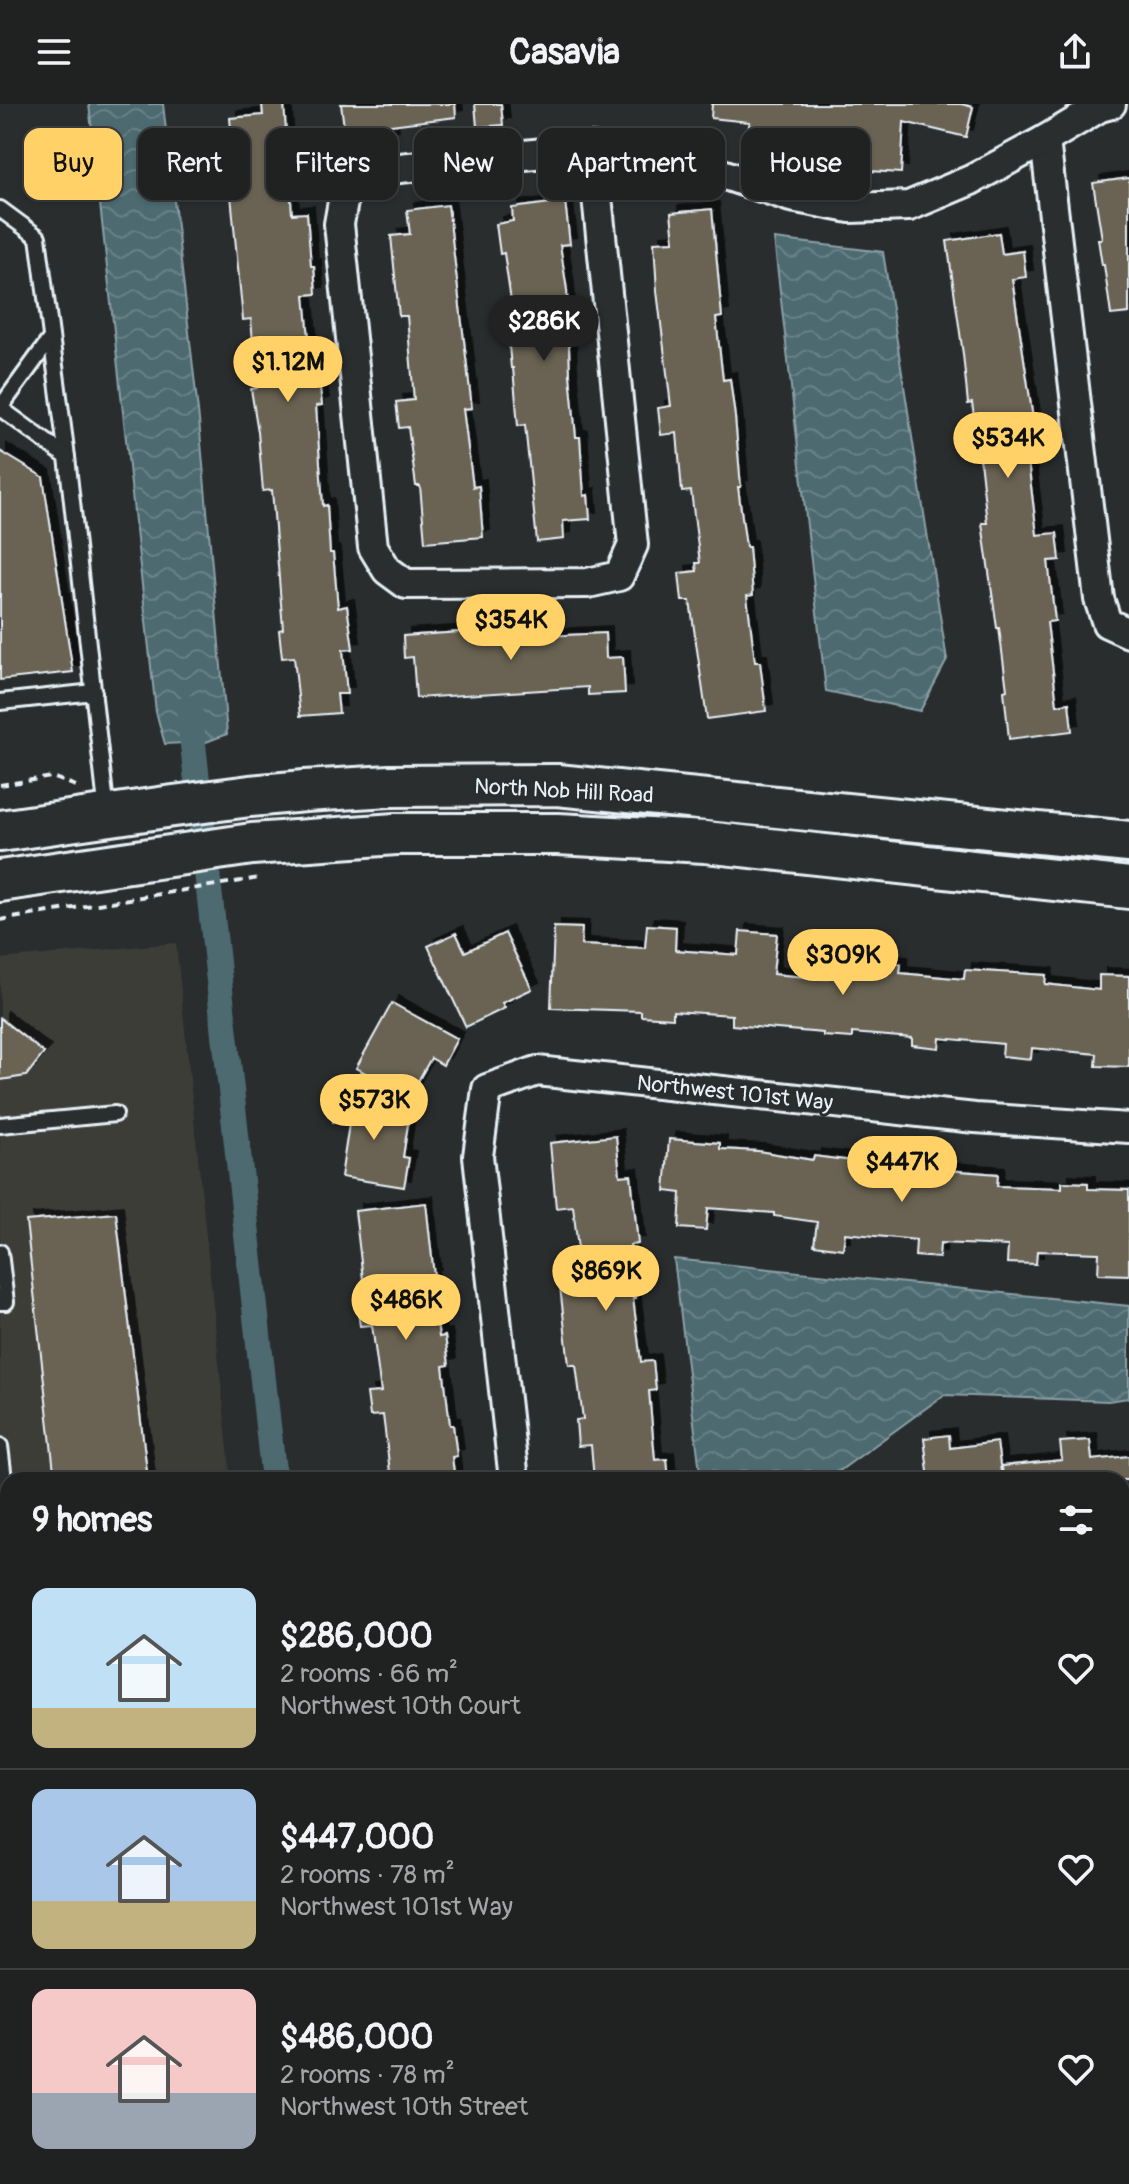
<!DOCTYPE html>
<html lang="en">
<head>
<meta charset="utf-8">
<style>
	body { margin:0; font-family:Pangolin,sans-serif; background:#282a2a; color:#f1f3f6; height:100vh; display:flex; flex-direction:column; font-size:30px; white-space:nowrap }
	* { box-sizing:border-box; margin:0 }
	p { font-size:26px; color:#a2a4a5 }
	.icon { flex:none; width:44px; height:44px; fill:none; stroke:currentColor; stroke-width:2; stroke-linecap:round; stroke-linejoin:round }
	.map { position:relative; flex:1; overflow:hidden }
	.sheet { position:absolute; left:0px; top:1368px; width:1130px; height:712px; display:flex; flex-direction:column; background:#202222; border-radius:24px 24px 0 0; box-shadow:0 2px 6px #0004,0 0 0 2px #3d3f40 }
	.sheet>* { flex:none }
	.hud { position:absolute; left:24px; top:24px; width:1082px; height:72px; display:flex; gap:16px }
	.price { position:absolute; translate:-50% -68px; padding:0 18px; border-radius:28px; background:#ffd166; color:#111; font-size:26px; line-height:52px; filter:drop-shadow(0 2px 4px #0008) }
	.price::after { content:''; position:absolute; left:50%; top:48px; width:24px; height:18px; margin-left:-12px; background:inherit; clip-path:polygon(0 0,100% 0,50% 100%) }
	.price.active { background:#222; color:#fff }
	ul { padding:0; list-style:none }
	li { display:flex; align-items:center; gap:24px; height:200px; padding:0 32px }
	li+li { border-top:2px solid #3d3f40 }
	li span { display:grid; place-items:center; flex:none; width:224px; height:160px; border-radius:16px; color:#555 }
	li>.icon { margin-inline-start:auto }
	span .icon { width:96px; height:96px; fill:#fffc; stroke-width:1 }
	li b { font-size:34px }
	h2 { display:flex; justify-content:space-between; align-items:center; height:96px; padding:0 32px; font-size:34px }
	.chip { padding:0 28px; border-radius:16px; background:#202222; box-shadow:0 2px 6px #0004,0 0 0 2px #3d3f40; font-size:28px; line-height:72px }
	.chip.active { background:#ffd166; color:#111 }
	header { display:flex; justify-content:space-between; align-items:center; height:104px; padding:0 32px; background:#202222; font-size:36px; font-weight:800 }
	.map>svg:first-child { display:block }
	.built { fill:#3d3d39 }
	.water { fill:url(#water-waves); stroke:#8ba1a7; stroke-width:2 }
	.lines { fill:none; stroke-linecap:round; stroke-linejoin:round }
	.canal { stroke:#4d6b71; stroke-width:26 }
	.building { fill:#6a6353; stroke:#e8f1f8; stroke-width:2; filter:url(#shadow) }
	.service-casing { stroke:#e8f1f8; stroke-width:20 }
	.minor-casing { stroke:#e8f1f8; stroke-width:34 }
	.secondary-casing { stroke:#e8f1f8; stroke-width:46 }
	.path { stroke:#e8f1f8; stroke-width:4; stroke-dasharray:8 6; stroke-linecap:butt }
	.service { stroke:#2a2d2e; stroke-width:14 }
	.minor { stroke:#2a2d2e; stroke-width:28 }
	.secondary { stroke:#2a2d2e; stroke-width:40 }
	.labels { text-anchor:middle; stroke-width:6; stroke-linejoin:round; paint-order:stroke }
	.street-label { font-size:22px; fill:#e8f1f8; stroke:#2a2d2e }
</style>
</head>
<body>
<header><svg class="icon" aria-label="menu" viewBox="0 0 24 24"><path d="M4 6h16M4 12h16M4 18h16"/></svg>Casavia<svg class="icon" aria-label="share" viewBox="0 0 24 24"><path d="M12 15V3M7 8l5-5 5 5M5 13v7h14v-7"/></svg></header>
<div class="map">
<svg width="1129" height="2080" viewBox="0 0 1129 2080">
	<defs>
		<pattern id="water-waves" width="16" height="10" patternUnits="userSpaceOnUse" patternTransform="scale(2)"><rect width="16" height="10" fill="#4d6b71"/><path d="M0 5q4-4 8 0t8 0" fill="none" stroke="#678186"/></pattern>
		<filter id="shadow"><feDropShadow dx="7" dy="-7" stdDeviation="0" flood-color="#0009"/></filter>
	</defs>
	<rect width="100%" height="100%" fill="#2a2d2e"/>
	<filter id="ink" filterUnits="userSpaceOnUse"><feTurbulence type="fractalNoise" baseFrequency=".0125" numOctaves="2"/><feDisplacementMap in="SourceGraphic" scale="16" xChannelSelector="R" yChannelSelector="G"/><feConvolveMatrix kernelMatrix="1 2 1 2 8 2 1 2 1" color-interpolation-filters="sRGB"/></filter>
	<g filter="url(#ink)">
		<!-- built -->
		<path class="built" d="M176,839L231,1376H8V2072H303V2080H0V855Z"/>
		<!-- water -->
		<g class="water">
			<path d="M89,0H163L199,316L227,630L206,638L165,640L156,608Z"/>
			<path d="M774,135L883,148L947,556L920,607L826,587Z"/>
			<path d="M674,1155L1129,1202V1294L1108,1297L944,1291L827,1376H701Z"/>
			<path d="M1129,1660V1849L1122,1850V1663Z"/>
		</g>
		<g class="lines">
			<!-- canal -->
			<g class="canal">
				<path d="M189,604L274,1376"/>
				<path d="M351,2072L352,2080"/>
			</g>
		</g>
		<!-- building -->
		<g class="building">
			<path d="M262,0H284L292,110L307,109L311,162H314L316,190L305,191L313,278L319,277L322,301L316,302L323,402L327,401L330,449H333L338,504L347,502L353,545L343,546L347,590H337L339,609L300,612L294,553L282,554L279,526L283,525L272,386L263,387L258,328L251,285L257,284L251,215L243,216L228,60H234L230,14L263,11Z"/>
			<path d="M341,0H455L456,13L390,21L392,33L346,39Z"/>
			<path d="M475,0H501L503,21L477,23Z"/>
			<path d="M712,0H961L973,3L966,33L904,18L901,69L870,67L871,37L838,36L832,56L775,38L772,48L744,39L750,18L711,14Z"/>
			<path d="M1129,74V209L1111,211L1104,161H1102L1098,135H1102L1093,79Z"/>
			<path d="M565,97L570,140L560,141L567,186L570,271L576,333H580L584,392L588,391L590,415L563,417L564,435L537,438L525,321L518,322L513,264H511L507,219L514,218L504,149L500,150L496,120L513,117L512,104Z"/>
			<path d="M448,101L472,304L463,305L473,383L479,382L483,433L425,438L420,382H416L408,323L399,324L396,298L414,296L407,212H399L391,132L410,130L407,106Z"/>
			<path d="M712,105L722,213L716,214L723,276L730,275L735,313L741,383H738L746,443H749L753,491L747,492L755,558H760L766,607L707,615L690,497H682L679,469L697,467L696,459H700L691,387L682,388L677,329L661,331L658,304L671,302L657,187L654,138L674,137L671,109Z"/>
			<path d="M999,129L1002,150L1023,147L1026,173L1012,175L1038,348L1027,349L1037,431L1057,429L1060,456L1048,457L1055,517L1047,518L1057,601L1069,599L1072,627L1009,635L1004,587L1007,586L999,524H997L982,419H987L979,347L972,299L968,300L963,250L947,137Z"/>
			<path d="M0,347L43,373L73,568L0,576Z"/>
			<path d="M546,520L547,532L605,529L606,554L623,553L625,589L588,591V583L416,594L413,553L404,554L403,532L460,528V523L486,521V524Z"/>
			<path d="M647,821L676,823L675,846L738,851L740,827L777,830L773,870L828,875V863L878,867L879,859L901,860L900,869L964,875L965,866L1046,871L1045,880L1099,886V871L1129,872V963L1096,962L1097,950L1032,944L1031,955L1002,952L1003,940L940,934L939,944L912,941V934L852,929V934L823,932V929L732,921V911L673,907V914L641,912V907L551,904L554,823L582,824L581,841L645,844Z"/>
			<path d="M456,829L465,848L505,829L532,885L502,899L505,904L466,923L428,842Z"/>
			<path d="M392,899L457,935L443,961L431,954L409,993L356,964Z"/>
			<path d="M0,914L44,949L26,972L0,976Z"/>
			<path d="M336,995L410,1007L403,1053L409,1054L404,1083L341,1073L349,1020L333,1018Z"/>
			<path d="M616,1032L620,1072L631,1071L638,1140L630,1141L636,1194H633L641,1258L653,1257L656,1286L649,1287L655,1356L667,1355L669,1376H594L591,1341L578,1342L576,1316L583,1315L576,1261H569L559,1174L581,1171L573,1102L556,1104L550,1039Z"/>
			<path d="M669,1035L720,1039V1045L758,1047L813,1056L814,1052L877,1060V1057L908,1060V1063L998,1070L997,1082L1062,1084V1078L1088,1079V1085L1129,1086V1171L1098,1170L1099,1149L1037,1147L1036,1160L1007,1159L1008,1142L940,1139L939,1154L915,1152L916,1136L845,1129L843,1145L814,1141L817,1118L774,1112V1109L708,1104L706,1126L679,1124L681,1089L665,1087Z"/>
			<path d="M426,1099L434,1172L431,1173L439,1233L445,1232L449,1261L443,1262L450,1321H453L457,1352L452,1353L455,1376H391L383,1311L370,1312L367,1289L381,1288L372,1221L360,1222L357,1202L366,1201L355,1107Z"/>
			<path d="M116,1109L148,1376H55L26,1117Z"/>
			<path d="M949,1331L950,1344L997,1338L1002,1376H929L924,1334Z"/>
			<path d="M1090,1336L1092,1356L1129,1352V1376H1003L1002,1362L1062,1356L1060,1338Z"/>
		</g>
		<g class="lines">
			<defs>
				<g id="service">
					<path d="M0,105L38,133L67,353L107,710"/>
					<path d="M51,234L0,304L67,353"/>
					<path d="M0,598L94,588"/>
					<path d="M0,1021L115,1010"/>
					<path d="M0,1148L6,1198H0"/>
					<path d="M0,1342L8,1408"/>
					<path d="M0,1646L8,1651"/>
					<path d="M0,1938L8,1926"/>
				</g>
				<g id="minor">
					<path d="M1045,36L1099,495L1107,519L1129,529"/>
					<path d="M592,44L633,441L619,472L588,479L406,480L387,466L373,443L339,120L344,92L371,67L592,44L674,54L791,93L850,104L909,102L971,76L1045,36L1100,3L1111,0"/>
					<path d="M514,1376L478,1052L487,985L537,967L975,1014L1129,1024"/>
					<path d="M1122,1485H1129"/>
					<path d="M1122,2034L1129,2033"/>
					<path d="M596,2072L598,2079L601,2080"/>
					<path d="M756,2080L820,2072"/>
				</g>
				<g id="secondary">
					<path d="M0,727L166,703L250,692L305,687L390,682L557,681L1129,738"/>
					<path d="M0,777L252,740L396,730H558L705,738L1129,784"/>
				</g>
			</defs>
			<!-- service casing -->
			<use href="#service" class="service-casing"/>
			<!-- minor casing -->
			<use href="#minor" class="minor-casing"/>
			<!-- secondary casing -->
			<use href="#secondary" class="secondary-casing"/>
			<!-- path -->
			<g class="path">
				<path d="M0,681L52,673L79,683"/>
				<path d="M0,816L259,774"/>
			</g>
			<!-- service -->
			<use href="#service" class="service"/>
			<!-- minor -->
			<use href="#minor" class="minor"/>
			<!-- secondary -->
			<use href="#secondary" class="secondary"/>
		</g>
	</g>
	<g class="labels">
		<!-- street labels -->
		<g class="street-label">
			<text transform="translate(564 686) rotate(3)" y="8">North Nob Hill Road</text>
			<text transform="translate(735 988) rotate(6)" y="8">Northwest 101st Way</text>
		</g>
	</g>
</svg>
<b class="price active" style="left:544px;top:259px">$286K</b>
<b class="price" style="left:288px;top:300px">$1.12M</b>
<b class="price" style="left:1008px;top:376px">$534K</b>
<b class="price" style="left:511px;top:558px">$354K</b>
<b class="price" style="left:843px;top:893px">$309K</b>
<b class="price" style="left:374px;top:1038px">$573K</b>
<b class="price" style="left:902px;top:1100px">$447K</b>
<b class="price" style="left:606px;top:1209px">$869K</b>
<b class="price" style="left:406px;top:1238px">$486K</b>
<div class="hud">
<a class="chip active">Buy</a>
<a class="chip">Rent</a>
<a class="chip">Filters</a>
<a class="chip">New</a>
<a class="chip">Apartment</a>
<a class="chip">House</a>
</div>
<section class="sheet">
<h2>9 homes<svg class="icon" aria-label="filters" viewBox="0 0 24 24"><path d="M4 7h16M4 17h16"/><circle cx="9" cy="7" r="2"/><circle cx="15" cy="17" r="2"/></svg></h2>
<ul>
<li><span style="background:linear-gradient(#bfe0f5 75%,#c2b280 0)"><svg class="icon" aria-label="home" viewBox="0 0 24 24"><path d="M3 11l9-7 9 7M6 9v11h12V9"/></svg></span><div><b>$286,000</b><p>2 rooms · 66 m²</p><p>Northwest 10th Court</p></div><svg class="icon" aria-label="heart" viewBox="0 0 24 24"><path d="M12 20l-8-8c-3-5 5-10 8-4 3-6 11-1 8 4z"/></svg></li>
<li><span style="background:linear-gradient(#a9c7e8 70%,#c2b280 0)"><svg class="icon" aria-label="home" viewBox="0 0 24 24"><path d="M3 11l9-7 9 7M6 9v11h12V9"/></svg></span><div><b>$447,000</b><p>2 rooms · 78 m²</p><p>Northwest 101st Way</p></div><svg class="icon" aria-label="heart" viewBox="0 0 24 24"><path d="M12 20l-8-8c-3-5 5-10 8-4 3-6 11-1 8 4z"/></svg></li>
<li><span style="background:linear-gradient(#f6c9c9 65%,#9aa5b1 0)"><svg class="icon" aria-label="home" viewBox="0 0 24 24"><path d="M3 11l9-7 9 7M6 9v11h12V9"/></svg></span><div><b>$486,000</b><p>2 rooms · 78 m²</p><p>Northwest 10th Street</p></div><svg class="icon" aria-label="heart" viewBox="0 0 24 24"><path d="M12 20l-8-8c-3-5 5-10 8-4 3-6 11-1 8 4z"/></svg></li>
</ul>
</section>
</div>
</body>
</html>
